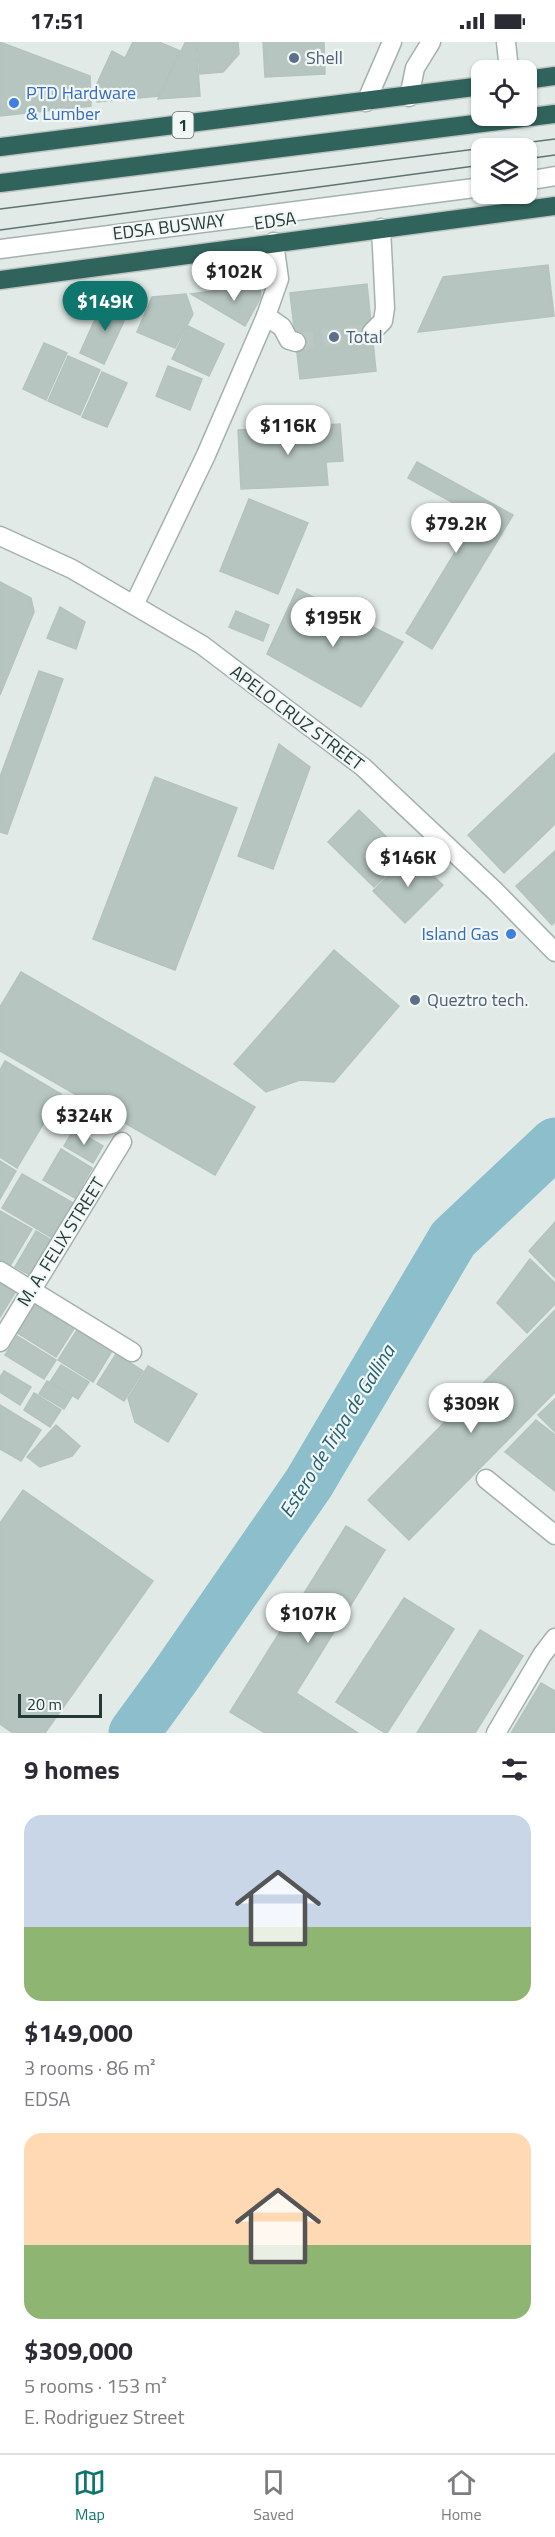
<!DOCTYPE html>
<html lang="en">
<head>
<meta charset="utf-8">
<style>
	body { margin:0; font-family:"Titillium Web",sans-serif; background:#f7f7f7; color:#2b2b33; height:100vh; display:flex; flex-direction:column; font-size:22px; white-space:nowrap }
	* { box-sizing:border-box; margin:0 }
	p { font-size:20px; color:#7c7c81 }
	.icon { flex:none; width:33px; height:33px; fill:none; stroke:currentColor; stroke-width:2; stroke-linecap:round; stroke-linejoin:round }
	.map { position:relative; height:1691px; overflow:hidden }
	.sheet { display:flex; flex-direction:column; background:#fff; flex:1 }
	.sheet>* { flex:none }
	.tools { position:absolute; left:471px; top:18px; display:grid; gap:12px }
	.tools a { display:grid; place-items:center; width:66px; height:66px; border-radius:12px; background:#fff; box-shadow:0 2px 4px #0004; font-size:30px }
	.scale { position:absolute; left:18px; bottom:15px; width:84px; box-sizing:border-box; padding-left:6px; border:3px solid #223935; border-top:0; font-size:16px; line-height:21px; white-space:nowrap; color:#223935; -webkit-text-stroke:4px #f1f7f4; paint-order:stroke }
	.price { position:absolute; translate:-50% -51px; padding:0 14px; border-radius:21px; background:#fff; color:#222; font-size:20px; line-height:39px; filter:drop-shadow(0 2px 3px #0008) }
	.price::after { content:''; position:absolute; left:50%; top:36px; width:18px; height:14px; margin-left:-9px; background:inherit; clip-path:polygon(0 0,100% 0,50% 100%) }
	.price.selected { background:#0f766e; color:#fff }
	ul { padding:0; list-style:none }
	li { display:grid; align-content:center; gap:12px; height:318px; padding:0 24px }
	li span { display:grid; place-items:center; height:186px; border-radius:18px; color:#555 }
	li>.icon { margin-inline-start:auto }
	span .icon { width:108px; height:108px; fill:#fffc; stroke-width:1 }
	li b { font-size:26px }
	h2 { display:flex; justify-content:space-between; align-items:center; height:72px; padding:0 24px; font-size:26px }
	.status { display:flex; justify-content:space-between; align-items:center; height:42px; padding:0 30px; background:#fff; direction:ltr }
	.status svg { height:16px; fill:currentColor }
	.dock { display:flex; justify-content:space-around; align-items:center; height:84px; border-top:2px solid #e1e1e2; background:#fff; font-size:16px; color:#7c7c81 }
	.dock a { display:grid; justify-items:center; gap:3px }
	.dock .selected { color:#0f766e }
	.map>svg:first-child { display:block }
	.lines { fill:none; stroke-linecap:round; stroke-linejoin:round }
	.river { stroke:#8cbecc; stroke-width:51 }
	.building { fill:#b6c5c0; stroke:#b4c3be; stroke-width:1.5 }
	.minor-tunnel { stroke:#bbc7c3; stroke-width:18; stroke-dasharray:18 9; stroke-linecap:butt }
	.minor-casing { stroke:#a4b1ae; stroke-width:21 }
	.highway-casing { stroke:#bdc4c2; stroke-width:21 }
	.minor { stroke:#fff; stroke-width:18 }
	.highway { stroke:#30635c; stroke-width:18 }
	.tram { stroke:#5d7570; stroke-width:1.5 }
	.service-dot { fill:#5c6f8a; stroke:#f1f7f4; stroke-width:2 }
	.shop-dot { fill:#3f7fe0; stroke:#f1f7f4; stroke-width:2 }
	.labels { text-anchor:middle; stroke-width:4.5; stroke-linejoin:round; paint-order:stroke }
	.shield { fill:#f1f7f4; stroke:#60726e; stroke-width:1.5 }
	.shield-label { font-size:16px; font-weight:bold; fill:#223935 }
	.service-label { font-size:18px; fill:#4e5e75; stroke:#f1f7f4; text-anchor:start }
	.shop-label { font-size:18px; fill:#366cbe; stroke:#f1f7f4; text-anchor:start }
	.street-label { font-size:18px; fill:#223935; stroke:#f1f7f4 }
	.water-label { font-size:20px; font-style:italic; fill:#215f71; stroke:#f1f7f4 }
</style>
</head>
<body>
<div class="status"><b>17:51</b><svg viewBox="0 0 49 12"><path d="M0 12V9h3v3zM5 12V6h3v6zM10 12V3h3v9zM15 12V0h3v12zM26 1h20v11H26zM47 4h2v5h-2z"/></svg></div>
<div class="map">
<svg width="555" height="1691" viewBox="0 0 555 1691">
	<rect width="100%" height="100%" fill="#e1eae7"/>
	<g class="lines">
		<!-- river -->
		<path class="river" d="M134,1691L174,1636L309,1441L453,1197L555,1101"/>
	</g>
	<!-- building -->
	<g class="building">
		<path d="M0,0L90,34L91,64L0,74Z"/>
		<path d="M133,0H159L180,9L159,54L97,60L96,44L112,9L125,16Z"/>
		<path d="M196,0L200,54L158,57L185,1Z"/>
		<path d="M197,0H238L239,12L223,30L200,32Z"/>
		<path d="M263,0H324L325,32L265,35Z"/>
		<path d="M548,223L554,274L418,290L443,235Z"/>
		<path d="M367,242L376,329L300,337L290,251Z"/>
		<path d="M255,243L260,246L261,255L245,284L191,252Z"/>
		<path d="M186,252L193,272L175,306L137,290L152,255Z"/>
		<path d="M132,262L104,322L80,311L101,264Z"/>
		<path d="M188,284L224,302L209,334L172,317Z"/>
		<path d="M44,301L67,311L46,358L23,347Z"/>
		<path d="M68,314L100,328L80,373L48,359Z"/>
		<path d="M168,324L202,337L190,368L156,354Z"/>
		<path d="M102,330L127,341L107,385L82,375Z"/>
		<path d="M340,382L343,419L326,420L328,443L241,447L238,388Z"/>
		<path d="M417,420L513,473L432,607L406,591L477,474L408,436Z"/>
		<path d="M249,457L308,481L278,552L220,529Z"/>
		<path d="M0,540L31,556L34,570L0,653Z"/>
		<path d="M297,547L403,600L361,665L267,612Z"/>
		<path d="M60,565L85,580L76,607L47,596Z"/>
		<path d="M236,569L269,583L263,599L229,585Z"/>
		<path d="M39,629L63,637L7,792L0,790V735Z"/>
		<path d="M279,702L310,725L273,827L238,814Z"/>
		<path d="M555,711V782L504,831L468,793Z"/>
		<path d="M155,735L237,766L175,928L93,897Z"/>
		<path d="M359,768L406,814L374,845L328,800Z"/>
		<path d="M555,809V880L552,883L516,844Z"/>
		<path d="M410,812L443,843L405,881L373,849Z"/>
		<path d="M334,908L399,964L334,1040L300,1038L266,1050L234,1022Z"/>
		<path d="M21,930L255,1065L215,1133L0,1009V965Z"/>
		<path d="M5,1019L61,1052L17,1126L0,1115V1028Z"/>
		<path d="M74,1087L103,1104L93,1121L64,1104Z"/>
		<path d="M61,1107L92,1126L75,1156L43,1138Z"/>
		<path d="M0,1119L16,1129L0,1157Z"/>
		<path d="M22,1132L75,1162L54,1197L2,1166Z"/>
		<path d="M0,1169L32,1187L10,1224L0,1218Z"/>
		<path d="M555,1180V1236L529,1209Z"/>
		<path d="M36,1189L53,1199L32,1234L15,1225Z"/>
		<path d="M530,1217L555,1241V1262L527,1291L497,1261Z"/>
		<path d="M0,1240L16,1249L0,1275Z"/>
		<path d="M36,1260L75,1285L56,1315L16,1290Z"/>
		<path d="M555,1268V1350L409,1498L368,1458Z"/>
		<path d="M77,1288L112,1309L93,1340L58,1318Z"/>
		<path d="M17,1294L56,1318L44,1337L5,1313Z"/>
		<path d="M116,1312L143,1329L124,1359L97,1342Z"/>
		<path d="M61,1323L89,1340L78,1357L50,1340Z"/>
		<path d="M148,1324L197,1352L168,1400L135,1380L128,1356Z"/>
		<path d="M4,1329L31,1345L20,1363L0,1350V1335Z"/>
		<path d="M47,1339L72,1354L64,1367L39,1352Z"/>
		<path d="M34,1351L61,1368L50,1385L24,1368Z"/>
		<path d="M555,1357V1390L538,1373Z"/>
		<path d="M0,1363L41,1388L21,1419L0,1407Z"/>
		<path d="M536,1378L555,1393V1449L505,1410Z"/>
		<path d="M56,1383L80,1404L72,1414L40,1425L27,1415Z"/>
		<path d="M23,1448L153,1539L45,1691H13L0,1682V1481Z"/>
		<path d="M346,1484L385,1508L296,1651L358,1691H265L230,1670Z"/>
		<path d="M404,1556L454,1587L387,1691H385L336,1660Z"/>
		<path d="M480,1588L523,1614L475,1691H417Z"/>
		<path d="M541,1641L555,1649V1691H511Z"/>
	</g>
	<g class="lines">
		<!-- minor-tunnel -->
		<path class="minor-tunnel" d="M296,300L372,290"/>
		<defs>
			<g id="minor">
				<path d="M506,0L509,28"/>
				<path d="M409,55L415,26L431,0"/>
				<path d="M366,60L392,0"/>
				<path d="M526,139L555,134"/>
				<path d="M0,207L482,145"/>
				<path d="M266,274L282,285L289,298L296,300"/>
				<path d="M372,290L383,279L385,266L381,186"/>
				<path d="M0,494L72,527L202,603L363,725L495,849L555,910"/>
				<path d="M134,563L206,413L266,274L279,237L274,200"/>
				<path d="M0,1229L132,1310"/>
				<path d="M0,1300L122,1100"/>
				<path d="M486,1437L555,1493"/>
				<path d="M496,1691L542,1613L555,1596"/>
			</g>
			<g id="highway">
				<path d="M526,38L555,34"/>
				<path d="M0,105L482,44"/>
				<path d="M0,141L555,72"/>
				<path d="M0,238L555,164"/>
			</g>
		</defs>
		<!-- minor casing -->
		<use href="#minor" class="minor-casing"/>
		<!-- highway casing -->
		<use href="#highway" class="highway-casing"/>
		<!-- minor -->
		<use href="#minor" class="minor"/>
		<!-- highway -->
		<use href="#highway" class="highway"/>
		<!-- tram -->
		<g class="tram">
			<path d="M526,117L555,113"/>
			<path d="M0,167L555,97"/>
			<path d="M0,188L482,123"/>
		</g>
	</g>
	<!-- markers -->
	<g class="service-dot">
		<circle cx="294" cy="16" r="6"/>
		<circle cx="334" cy="295" r="6"/>
		<circle cx="415" cy="958" r="6"/>
	</g>
	<g class="shop-dot">
		<circle cx="14" cy="61" r="6"/>
		<circle cx="511" cy="892" r="6"/>
	</g>
	<g class="labels">
		<!-- shield labels -->
		<rect class="shield" x="172.5" y="70" width="21" height="26" rx="4.5"/>
		<g class="shield-label">
			<text x="183" y="89">1</text>
		</g>
		<!-- service labels -->
		<g class="service-label">
			<text x="306" y="22">Shell</text>
			<text x="346" y="301">Total</text>
			<text x="427" y="964">Queztro tech.</text>
		</g>
		<!-- shop labels -->
		<g class="shop-label">
			<text x="26" y="57">PTD Hardware<tspan x="26" dy="21">&amp; Lumber</tspan></text>
			<text x="499" y="898" text-anchor="end">Island Gas</text>
		</g>
		<!-- street labels -->
		<g class="street-label">
			<text transform="translate(275 179) rotate(-8)" y="6">EDSA</text>
			<text transform="translate(169 185) rotate(-7)" y="6">EDSA BUSWAY</text>
			<text transform="translate(297 676) rotate(37)" y="6">APELO CRUZ STREET</text>
			<text transform="translate(61 1200) rotate(-58)" y="6">M. A. FELIX STREET</text>
		</g>
		<!-- water labels -->
		<g class="water-label">
			<text transform="translate(337 1389) rotate(-58)" y="7">Estero de Tripa de Gallina</text>
		</g>
	</g>
</svg>
<div class="tools">
<a><svg class="icon" aria-label="locate" viewBox="0 0 24 24"><circle cx="12" cy="12" r="6"/><path d="M12 2v4M12 18v4M2 12h4M18 12h4"/></svg></a>
<a><svg class="icon" aria-label="layers" viewBox="0 0 24 24"><path d="M12 4l9 5-9 5-9-5zM3 14l9 5 9-5"/></svg></a>
</div>
<div class="scale">20 m</div>
<b class="price" style="left:234px;top:260px">$102K</b>
<b class="price selected" style="left:105px;top:290px">$149K</b>
<b class="price" style="left:288px;top:414px">$116K</b>
<b class="price" style="left:456px;top:512px">$79.2K</b>
<b class="price" style="left:333px;top:606px">$195K</b>
<b class="price" style="left:408px;top:846px">$146K</b>
<b class="price" style="left:84px;top:1104px">$324K</b>
<b class="price" style="left:471px;top:1392px">$309K</b>
<b class="price" style="left:308px;top:1602px">$107K</b>
</div>
<section class="sheet">
<h2>9 homes<svg class="icon" aria-label="filters" viewBox="0 0 24 24"><path d="M4 7h16M4 17h16"/><circle cx="9" cy="7" r="2"/><circle cx="15" cy="17" r="2"/></svg></h2>
<ul>
<li><span style="background:linear-gradient(#c9d6e8 60%,#8fb573 0)"><svg class="icon" aria-label="home" viewBox="0 0 24 24"><path d="M3 11l9-7 9 7M6 9v11h12V9"/></svg></span><div><b>$149,000</b><p>3 rooms · 86 m²</p><p>EDSA</p></div></li>
<li><span style="background:linear-gradient(#ffd9b3 60%,#8fb573 0)"><svg class="icon" aria-label="home" viewBox="0 0 24 24"><path d="M3 11l9-7 9 7M6 9v11h12V9"/></svg></span><div><b>$309,000</b><p>5 rooms · 153 m²</p><p>E. Rodriguez Street</p></div></li>
</ul>
</section>
<nav class="dock">
<a class="selected"><svg class="icon" aria-label="map" viewBox="0 0 24 24"><path d="M3 6l6-2 6 2 6-2v14l-6 2-6-2-6 2zM9 4v14M15 6v14"/></svg>Map</a>
<a><svg class="icon" aria-label="saved" viewBox="0 0 24 24"><path d="M7 4h10v16l-5-4-5 4z"/></svg>Saved</a>
<a><svg class="icon" aria-label="home" viewBox="0 0 24 24"><path d="M3 11l9-7 9 7M6 9v11h12V9"/></svg>Home</a>
</nav>
</body>
</html>
